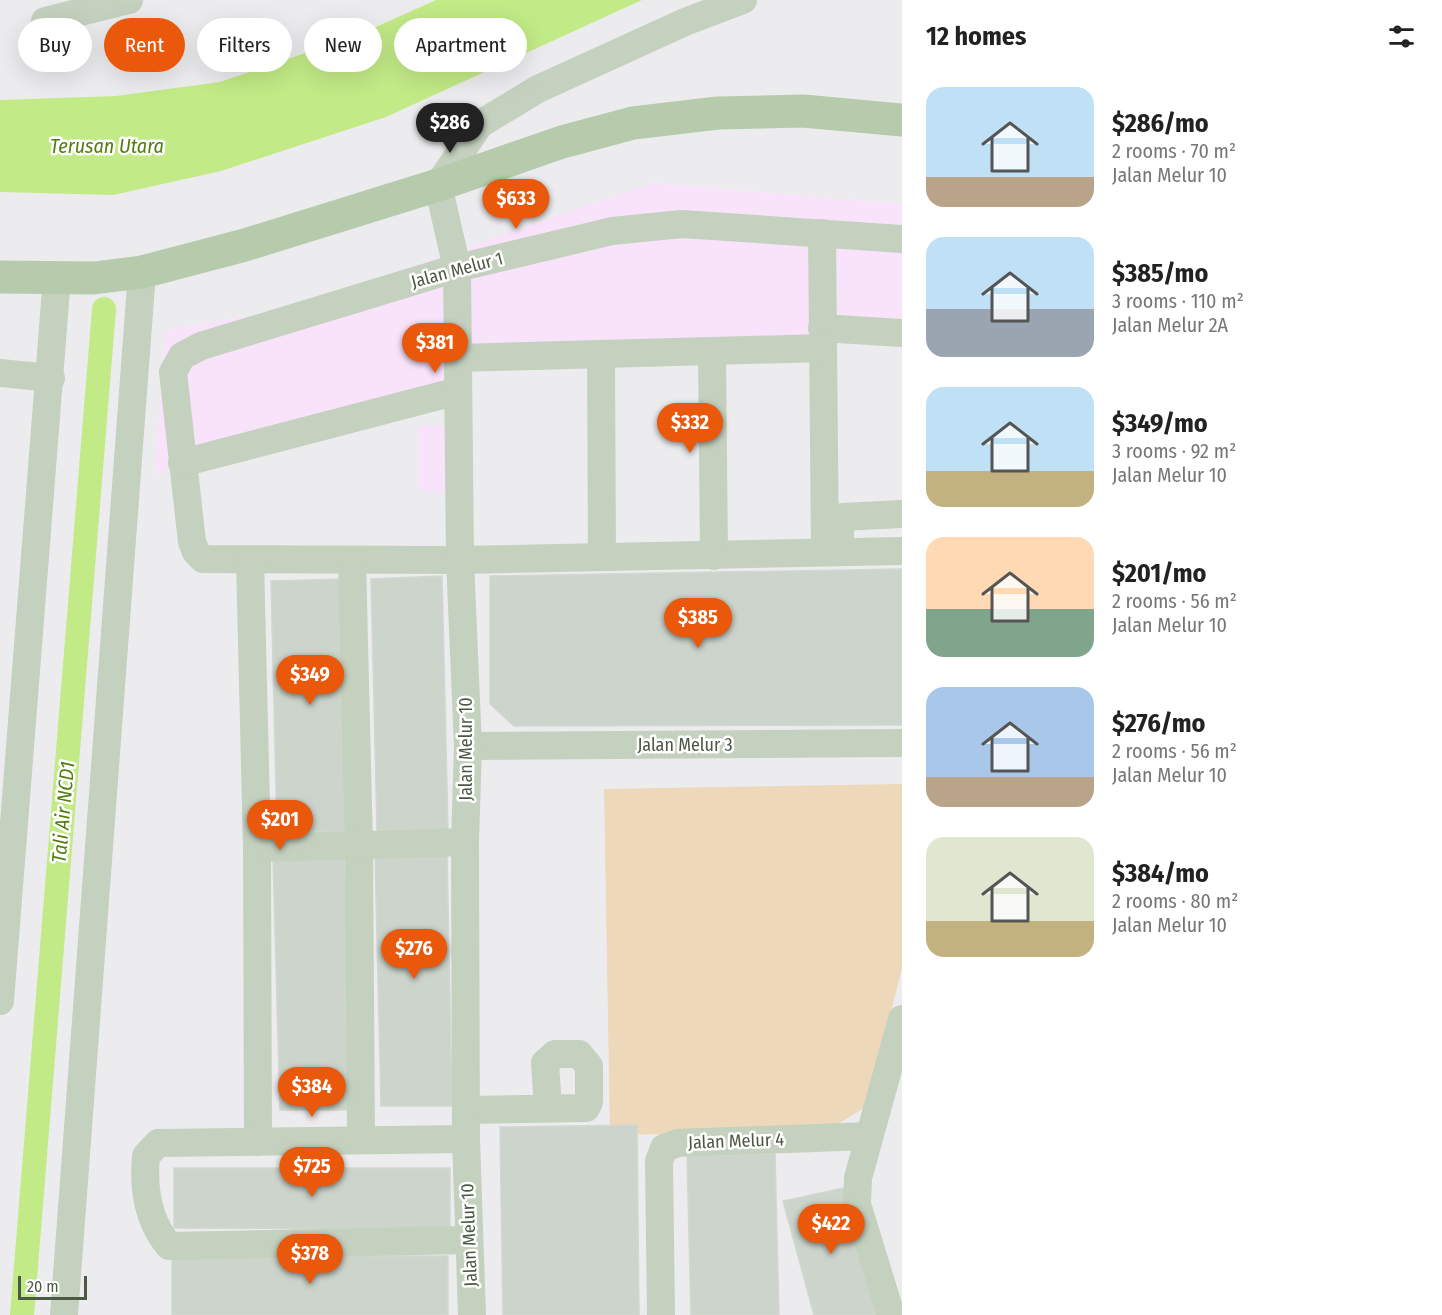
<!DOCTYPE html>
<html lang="en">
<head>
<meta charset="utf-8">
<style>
	body { margin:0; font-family:"Fira Sans Condensed",sans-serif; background:#f6f6f6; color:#222; height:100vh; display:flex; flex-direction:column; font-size:22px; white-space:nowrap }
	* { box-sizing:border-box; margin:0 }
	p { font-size:20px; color:#767676 }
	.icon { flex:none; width:33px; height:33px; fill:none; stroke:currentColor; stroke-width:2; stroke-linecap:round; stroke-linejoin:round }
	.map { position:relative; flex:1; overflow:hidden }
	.sheet { display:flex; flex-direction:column; background:#fff; width:540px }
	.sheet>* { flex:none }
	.hud { position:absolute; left:18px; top:18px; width:570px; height:54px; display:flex; gap:12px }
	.scale { position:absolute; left:18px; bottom:15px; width:69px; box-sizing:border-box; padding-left:6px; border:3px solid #4b5944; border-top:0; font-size:16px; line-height:21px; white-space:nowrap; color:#4b5944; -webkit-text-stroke:4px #fff; paint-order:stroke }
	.price { position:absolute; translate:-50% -51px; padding:0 14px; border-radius:21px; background:#ea580c; color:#fff; font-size:20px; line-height:39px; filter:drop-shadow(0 2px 3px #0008) }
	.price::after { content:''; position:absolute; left:50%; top:36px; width:18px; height:14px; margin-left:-9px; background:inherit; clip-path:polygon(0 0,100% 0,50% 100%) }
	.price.active { background:#222; color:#fff }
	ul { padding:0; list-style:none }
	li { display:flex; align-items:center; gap:18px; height:150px; padding:0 24px }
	li span { display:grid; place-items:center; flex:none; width:168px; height:120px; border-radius:18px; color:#555 }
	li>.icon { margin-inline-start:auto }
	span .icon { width:72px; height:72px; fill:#fffc; stroke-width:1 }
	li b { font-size:26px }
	h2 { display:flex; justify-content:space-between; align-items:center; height:72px; padding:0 24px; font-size:26px }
	.chip { padding:0 21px; border-radius:27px; background:#fff; box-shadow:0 6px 24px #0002; font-size:21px; line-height:54px }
	.chip.active { background:#ea580c; color:#fff }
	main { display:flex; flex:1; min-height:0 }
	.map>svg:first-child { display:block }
	.commercial { fill:#f9e3fb }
	.green { fill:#edd8b9 }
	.water { fill:#c2ea86 }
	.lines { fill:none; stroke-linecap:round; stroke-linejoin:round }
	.canal { stroke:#c2ea86; stroke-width:24 }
	.building { fill:#ccd4cb; stroke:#d0d8d0; stroke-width:1.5 }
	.minor { stroke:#c5d1bf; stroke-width:28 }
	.major { stroke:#b5cbab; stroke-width:33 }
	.labels { text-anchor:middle; stroke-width:5; stroke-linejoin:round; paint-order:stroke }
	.street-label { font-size:18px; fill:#4b5944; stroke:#fff }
	.water-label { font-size:20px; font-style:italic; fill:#517e0e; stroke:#fff }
</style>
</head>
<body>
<main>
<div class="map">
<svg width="902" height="1315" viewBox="0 0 902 1315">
	<rect width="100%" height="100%" fill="#ececef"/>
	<!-- commercial -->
	<g class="commercial">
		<path d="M653,183L902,204V339L471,363L472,392L155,473L165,331L291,308Z"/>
		<path d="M418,426H449L450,492H419Z"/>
	</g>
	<!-- green -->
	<path class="green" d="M902,784V968L867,1106L827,1131L610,1135L604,789Z"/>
	<!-- water -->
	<path class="water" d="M436,0H642L386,117L221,171L113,195L0,192V100L116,96L220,82L358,35Z"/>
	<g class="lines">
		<!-- canal -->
		<path class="canal" d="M22,1315L104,309"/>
	</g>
	<!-- building -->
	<g class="building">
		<path d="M902,569V725L514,726L490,704V576Z"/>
		<path d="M442,576L448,830H377L371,579Z"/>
		<path d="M343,579L349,832H277L271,581Z"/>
		<path d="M447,853L452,1106H381L375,855Z"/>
		<path d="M345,856L351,1110H280L273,858Z"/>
		<path d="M637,1125L639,1315H503L500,1127Z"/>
		<path d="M775,1154L779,1315H691L687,1156Z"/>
		<path d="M174,1168H450V1229L174,1228Z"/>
		<path d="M844,1188L882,1315H814L783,1201Z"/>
		<rect x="172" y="1256" width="276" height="59"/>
	</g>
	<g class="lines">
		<!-- minor -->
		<g class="minor">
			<path d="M45,21L129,0"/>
			<path d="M822,233L825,552"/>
			<path d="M902,239L682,224L612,231L457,268L201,346L182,356L173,372L192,542L196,552L203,559L460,560L902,551"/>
			<path d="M822,328L902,333"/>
			<path d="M712,352L714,556"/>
			<path d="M601,354L602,557"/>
			<path d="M458,358L823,348"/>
			<path d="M0,373L51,378"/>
			<path d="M182,463L458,391"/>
			<path d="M840,551V523L843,517L902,514"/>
			<path d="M250,560L257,848L258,1142"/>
			<path d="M352,560L359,845L361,1140"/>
			<path d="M468,746L902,743"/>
			<path d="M257,848L465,842"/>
			<path d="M0,1001L57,277"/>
			<path d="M467,1110L586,1108L589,1102V1066L579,1054H555L545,1063L548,1108"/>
			<path d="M466,1139L158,1143L146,1156C143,1188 148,1221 169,1246L468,1240"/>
			<path d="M64,1315L142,272"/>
			<path d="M472,1315L466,1139L465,842L468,746L460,560L457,268L438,185L480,124L538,89L685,22L743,0"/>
			<path d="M661,1315L659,1161L664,1148L678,1143L869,1136"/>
			<path d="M891,1315L857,1204L858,1178L902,1019"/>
		</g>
		<!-- major -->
		<path class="major" d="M0,277L94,278L142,272L245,245L438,185L562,142L633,123L718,113L803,111L902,120"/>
	</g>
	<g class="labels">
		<!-- street labels -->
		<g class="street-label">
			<text transform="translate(457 270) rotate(-15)" y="6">Jalan Melur 1</text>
			<text x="685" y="751">Jalan Melur 3</text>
			<text transform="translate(466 749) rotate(-90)" y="6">Jalan Melur 10</text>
			<text transform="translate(736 1141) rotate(-2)" y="6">Jalan Melur 4</text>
			<text transform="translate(469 1235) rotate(-92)" y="6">Jalan Melur 10</text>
		</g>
		<!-- water labels -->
		<g class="water-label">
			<text x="107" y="153">Terusan Utara</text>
			<text transform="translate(63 812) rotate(-85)" y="7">Tali Air NCD1</text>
		</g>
	</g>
</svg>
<div class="scale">20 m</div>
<b class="price active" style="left:450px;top:154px">$286</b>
<b class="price" style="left:516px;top:230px">$633</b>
<b class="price" style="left:435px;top:374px">$381</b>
<b class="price" style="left:690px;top:454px">$332</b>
<b class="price" style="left:698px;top:649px">$385</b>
<b class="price" style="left:310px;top:706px">$349</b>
<b class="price" style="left:280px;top:851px">$201</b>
<b class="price" style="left:414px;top:980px">$276</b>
<b class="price" style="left:312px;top:1118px">$384</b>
<b class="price" style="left:312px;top:1198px">$725</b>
<b class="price" style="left:831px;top:1255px">$422</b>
<b class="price" style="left:310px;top:1285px">$378</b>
<div class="hud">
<a class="chip">Buy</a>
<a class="chip active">Rent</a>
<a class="chip">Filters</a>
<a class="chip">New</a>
<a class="chip">Apartment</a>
</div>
</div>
<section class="sheet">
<h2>12 homes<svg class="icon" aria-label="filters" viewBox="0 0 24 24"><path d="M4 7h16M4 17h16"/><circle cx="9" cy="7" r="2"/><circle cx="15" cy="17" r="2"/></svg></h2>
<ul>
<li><span style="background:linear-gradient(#bfe0f5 75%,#b9a48a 0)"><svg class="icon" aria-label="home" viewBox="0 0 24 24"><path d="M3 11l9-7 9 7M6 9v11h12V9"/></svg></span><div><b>$286/mo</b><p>2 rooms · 70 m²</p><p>Jalan Melur 10</p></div></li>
<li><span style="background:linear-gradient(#bfe0f5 60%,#9aa5b1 0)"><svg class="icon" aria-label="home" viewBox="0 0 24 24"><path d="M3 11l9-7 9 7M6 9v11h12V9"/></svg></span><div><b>$385/mo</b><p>3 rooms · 110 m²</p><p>Jalan Melur 2A</p></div></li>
<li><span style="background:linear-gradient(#bfe0f5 70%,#c2b280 0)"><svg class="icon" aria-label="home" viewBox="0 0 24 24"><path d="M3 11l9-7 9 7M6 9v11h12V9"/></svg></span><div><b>$349/mo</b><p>3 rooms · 92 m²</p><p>Jalan Melur 10</p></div></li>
<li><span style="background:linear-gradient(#ffd9b3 60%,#7fa58c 0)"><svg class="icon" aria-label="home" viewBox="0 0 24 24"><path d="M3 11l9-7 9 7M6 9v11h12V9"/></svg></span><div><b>$201/mo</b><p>2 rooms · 56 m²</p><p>Jalan Melur 10</p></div></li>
<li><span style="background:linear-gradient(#a9c7e8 75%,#b9a48a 0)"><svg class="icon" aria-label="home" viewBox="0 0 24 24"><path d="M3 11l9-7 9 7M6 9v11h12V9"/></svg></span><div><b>$276/mo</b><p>2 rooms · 56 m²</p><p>Jalan Melur 10</p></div></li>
<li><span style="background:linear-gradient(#dfe7d0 70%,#c2b280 0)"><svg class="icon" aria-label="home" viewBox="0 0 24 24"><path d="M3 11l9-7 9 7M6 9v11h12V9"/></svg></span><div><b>$384/mo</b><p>2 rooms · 80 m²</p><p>Jalan Melur 10</p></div></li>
</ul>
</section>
</main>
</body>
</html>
